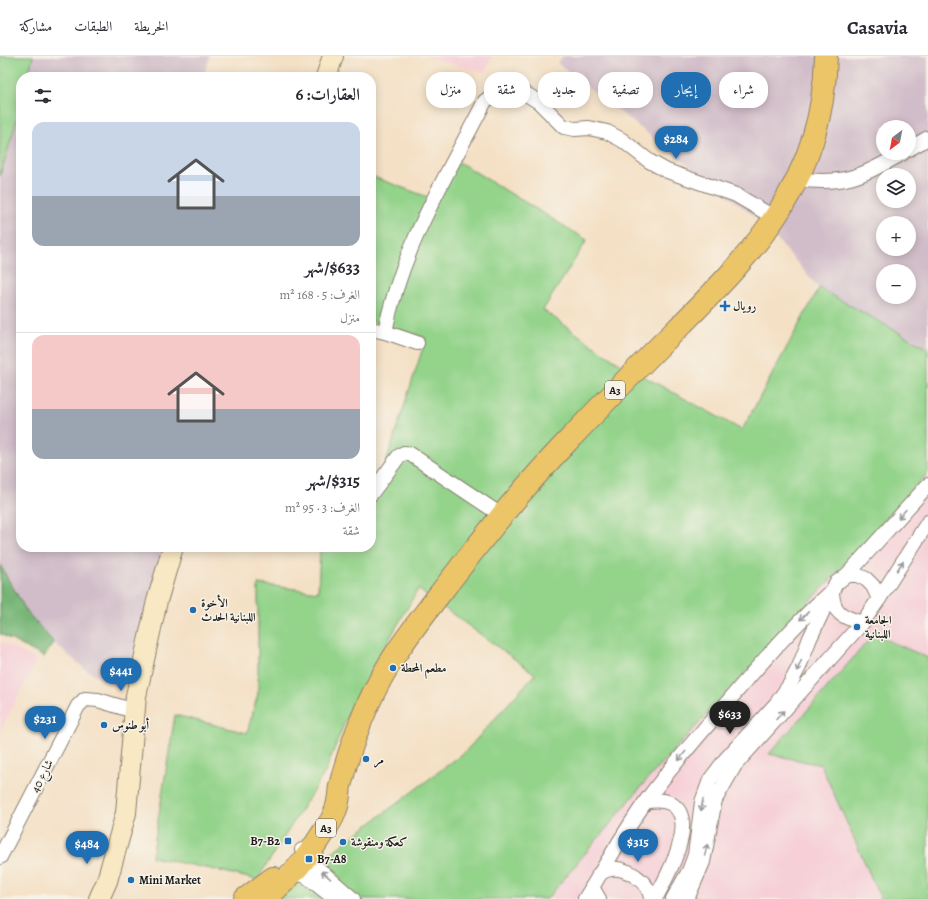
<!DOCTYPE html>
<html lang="ar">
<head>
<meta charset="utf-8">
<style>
	body { margin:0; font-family:Alegreya,Amiri,serif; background:#f7f7f7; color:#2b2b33; direction:rtl; height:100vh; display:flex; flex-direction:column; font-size:15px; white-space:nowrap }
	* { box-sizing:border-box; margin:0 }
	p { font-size:13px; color:#7c7c81 }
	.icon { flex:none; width:22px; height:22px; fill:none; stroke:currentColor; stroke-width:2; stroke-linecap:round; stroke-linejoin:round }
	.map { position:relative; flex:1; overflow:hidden; direction:ltr }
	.sheet { position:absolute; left:16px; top:16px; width:360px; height:480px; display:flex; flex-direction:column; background:#fff; border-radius:16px; box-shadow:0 2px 10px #0003; direction:rtl }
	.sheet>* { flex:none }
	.guide { position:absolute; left:388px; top:16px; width:380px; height:36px; direction:rtl; display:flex; gap:8px }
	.needle { width:26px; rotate:212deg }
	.tools { position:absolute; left:876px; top:64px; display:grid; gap:8px }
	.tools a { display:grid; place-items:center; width:40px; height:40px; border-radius:50%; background:#fff; box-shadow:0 2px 10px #0003; font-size:20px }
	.price { position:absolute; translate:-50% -34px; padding:0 9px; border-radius:14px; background:#1f6fb2; color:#fff; font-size:13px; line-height:26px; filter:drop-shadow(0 1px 2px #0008) }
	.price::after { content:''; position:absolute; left:50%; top:24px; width:12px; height:9px; margin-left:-6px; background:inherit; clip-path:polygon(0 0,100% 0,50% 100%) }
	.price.active { background:#222; color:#fff }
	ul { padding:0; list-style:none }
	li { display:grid; align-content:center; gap:8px; height:212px; padding:0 16px }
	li+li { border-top:1px solid #e1e1e2 }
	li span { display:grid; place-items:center; height:124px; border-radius:12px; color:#555 }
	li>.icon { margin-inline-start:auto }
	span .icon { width:72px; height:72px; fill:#fffc; stroke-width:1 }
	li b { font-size:17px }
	h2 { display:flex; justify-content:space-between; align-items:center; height:48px; padding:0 16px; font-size:17px }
	.pill { padding:0 14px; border-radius:16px; background:#fff; box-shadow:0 2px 10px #0003; font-size:14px; line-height:36px }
	.pill.active { background:#1f6fb2; color:#fff }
	header { display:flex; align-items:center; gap:24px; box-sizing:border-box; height:56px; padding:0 20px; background:#fff; border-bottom:1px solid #e1e1e2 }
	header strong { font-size:19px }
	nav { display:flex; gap:22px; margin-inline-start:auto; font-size:14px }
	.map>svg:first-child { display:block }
	.built { fill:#f6cfd7 }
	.industrial { fill:#d1bdc9; fill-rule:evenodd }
	.green { fill:#93d38a; stroke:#587853 }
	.forest { fill:#76b576; stroke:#496849 }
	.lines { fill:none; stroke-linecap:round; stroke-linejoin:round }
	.street-casing { stroke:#887e70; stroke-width:16 }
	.secondary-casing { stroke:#887e70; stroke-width:22 }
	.highway-casing { stroke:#887e70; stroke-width:24 }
	.street { stroke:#fff; stroke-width:14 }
	.secondary { stroke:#f8e8c3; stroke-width:20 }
	.highway { stroke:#edc569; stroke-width:22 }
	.oneway { stroke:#999 }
	.poi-dot { fill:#1f6fb2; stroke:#f7f3e8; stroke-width:1.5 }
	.labels { text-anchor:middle; stroke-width:3; stroke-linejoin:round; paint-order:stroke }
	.shield { fill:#f7f3e8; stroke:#5e5c59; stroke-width:1 }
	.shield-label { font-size:11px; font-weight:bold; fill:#1c1c1c }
	.poi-label { font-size:12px; font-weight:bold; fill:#1c1c1c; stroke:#f7f3e8; text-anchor:start }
	.street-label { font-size:12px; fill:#1c1c1c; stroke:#f7f3e8 }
</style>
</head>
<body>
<header>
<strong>Casavia</strong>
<nav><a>الخريطة</a><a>الطبقات</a><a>مشاركة</a></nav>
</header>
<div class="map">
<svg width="928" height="843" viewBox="0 0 928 843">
	<rect width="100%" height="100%" fill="#f7f3e8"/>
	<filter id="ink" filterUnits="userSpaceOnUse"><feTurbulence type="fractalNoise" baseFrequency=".025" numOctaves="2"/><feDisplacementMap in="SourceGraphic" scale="8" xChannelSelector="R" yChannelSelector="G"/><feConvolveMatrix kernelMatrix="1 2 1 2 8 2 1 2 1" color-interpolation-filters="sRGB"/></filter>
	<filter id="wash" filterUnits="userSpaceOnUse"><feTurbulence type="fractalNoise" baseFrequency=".012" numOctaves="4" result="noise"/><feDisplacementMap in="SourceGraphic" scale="16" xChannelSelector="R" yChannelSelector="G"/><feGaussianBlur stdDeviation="0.9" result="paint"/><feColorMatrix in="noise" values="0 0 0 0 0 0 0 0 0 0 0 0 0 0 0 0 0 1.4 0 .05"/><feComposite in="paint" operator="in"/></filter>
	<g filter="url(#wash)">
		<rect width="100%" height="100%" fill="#f4e0c5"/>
		<!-- built -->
		<g class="built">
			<path d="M425,0H492L485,17Z"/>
			<path d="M928,417V843H547L646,725Z"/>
			<path d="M0,585L37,604L0,676Z"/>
		</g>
		<!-- industrial -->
		<g class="industrial">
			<path d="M33,0H210L203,21H28Z"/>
			<path d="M563,0H928V293L819,232L763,167L557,7ZM883,71H909V97H883ZM883,119H909V145H883ZM883,167H909V193H883ZM883,215H909V241H883Z"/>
			<path d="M21,50V491H175L121,634L85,613L54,587L27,556L0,509V120Z"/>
		</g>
		<!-- green -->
		<g class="green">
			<path d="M0,0H33L28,21H21V50L0,120Z"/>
			<path d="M459,106L587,184L543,254L614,304L742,374L819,232L928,293V417L646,725L547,843H274L311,812L465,696L535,618L418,533L351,651L325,716L257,824L216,814L152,801L175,659L247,677L258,638V528L318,536L320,491H371V442L388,400L426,282L371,265V120L433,143Z"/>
			<path d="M874,578L928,602V843H881L821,709L769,698Z"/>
		</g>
		<!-- forest -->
		<path class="forest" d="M0,509L27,556L54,587L44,601L0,578Z"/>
	</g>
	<g filter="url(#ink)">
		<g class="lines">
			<defs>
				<g id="street">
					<path d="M909,93L928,82"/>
					<path d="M797,123C844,130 862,120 903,97"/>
					<path d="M371,273L385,276C401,193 447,119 485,45L503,33H512L526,38L539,46L564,71L575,73L589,72L607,76L622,84L649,105L667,115L736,139L775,162"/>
					<path d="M385,276L417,287"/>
					<path d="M371,438L399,400L404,397L410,398L501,459"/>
					<path d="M847,519L928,429"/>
					<path d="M879,543L928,466"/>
					<path d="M646,745C655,744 666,743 673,749C698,766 665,825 655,843"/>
					<path d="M302,794L314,809L353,843"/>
					<path d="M0,801L78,650L85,643L98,644L134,655"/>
					<path d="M287,816L306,820L335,843"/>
					<path d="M599,818C601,817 604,815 607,814C624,808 650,826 651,843"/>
					<path d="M592,831L599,843"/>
					<path d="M585,843C605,810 624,776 646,745C670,712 698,680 725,649C758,610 791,572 828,538"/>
					<path d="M673,843L689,815L695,799L702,746L710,724L725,704L776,648L790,628L799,611L810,582L836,527L847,519H857L866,523L873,530L879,543L862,567C843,561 833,558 832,536"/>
					<path d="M687,843L703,806L715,744L735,709L862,567"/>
				</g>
				<g id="secondary">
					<path d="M326,21L333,0"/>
					<path d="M99,843L107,825L126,757L136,640L157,545L173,491"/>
				</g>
				<g id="highway">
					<path d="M245,843L273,822"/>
					<path d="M264,843C289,824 306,804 322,778C328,770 335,760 337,750C339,744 339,736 340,730C352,683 370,636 397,596C415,569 436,543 456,517C490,473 525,430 563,390C599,352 635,314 672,278C755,195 823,126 826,0"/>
				</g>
			</defs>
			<!-- street casing -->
			<use href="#street" class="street-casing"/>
			<!-- secondary casing -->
			<use href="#secondary" class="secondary-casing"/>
			<!-- highway casing -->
			<use href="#highway" class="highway-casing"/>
			<!-- street -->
			<use href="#street" class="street"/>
			<!-- secondary -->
			<use href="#secondary" class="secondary"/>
			<!-- highway -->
			<use href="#highway" class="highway"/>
		</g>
		<!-- one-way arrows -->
		<defs><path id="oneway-shaft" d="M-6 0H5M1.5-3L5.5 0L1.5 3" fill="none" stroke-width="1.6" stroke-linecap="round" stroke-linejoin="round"/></defs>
		<g class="oneway">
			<use href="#oneway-shaft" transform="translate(902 458) rotate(132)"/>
			<use href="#oneway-shaft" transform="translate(900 510) rotate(-57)"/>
			<use href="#oneway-shaft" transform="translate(804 560) rotate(136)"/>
			<use href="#oneway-shaft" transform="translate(799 610) rotate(113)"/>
			<use href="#oneway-shaft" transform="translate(780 659) rotate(-48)"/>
			<use href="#oneway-shaft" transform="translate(682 700) rotate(128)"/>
			<use href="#oneway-shaft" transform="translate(702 749) rotate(99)"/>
			<use href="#oneway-shaft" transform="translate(706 794) rotate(-76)"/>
			<use href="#oneway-shaft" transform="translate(326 819) rotate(-139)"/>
		</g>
	</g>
	<!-- markers -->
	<g class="poi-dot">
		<path d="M723 244h4v4h4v4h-4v4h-4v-4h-4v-4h4z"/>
		<circle cx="193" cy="554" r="4"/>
		<circle cx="857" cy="571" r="4"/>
		<circle cx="393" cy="612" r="4"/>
		<circle cx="104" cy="669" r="4"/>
		<circle cx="366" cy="703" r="4"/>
		<rect x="284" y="781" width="8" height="8" rx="2"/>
		<circle cx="343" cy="786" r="4"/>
		<rect x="305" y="799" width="8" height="8" rx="2"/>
		<circle cx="131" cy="824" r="4"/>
	</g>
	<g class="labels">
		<!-- shield labels -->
		<g class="shield">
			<rect x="605" y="325" width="20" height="18" rx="3"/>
			<rect x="316" y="763" width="20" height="18" rx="3"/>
		</g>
		<g class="shield-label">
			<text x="615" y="338">A3</text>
			<text x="326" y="776">A3</text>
		</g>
		<!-- poi labels -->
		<g class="poi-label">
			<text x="733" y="254">رويال</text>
			<text x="201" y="551">الأخوة<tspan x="201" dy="14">اللبنانية الحدث</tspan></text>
			<text x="865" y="568">الجامعة<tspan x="865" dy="14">اللبنانية</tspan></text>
			<text x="401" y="616">مطعم المحطة</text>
			<text x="112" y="673">أبو طنوس</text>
			<text x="374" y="707">مر</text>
			<text x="280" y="789" text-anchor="end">B7-B2</text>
			<text x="351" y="790">كعكة ومنقوشة</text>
			<text x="317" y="807">B7-A8</text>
			<text x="139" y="828">Mini Market</text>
		</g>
		<!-- street labels -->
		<g class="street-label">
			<text transform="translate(42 720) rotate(-64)" y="4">شارع 40</text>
		</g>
	</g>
</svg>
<div class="tools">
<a><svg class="needle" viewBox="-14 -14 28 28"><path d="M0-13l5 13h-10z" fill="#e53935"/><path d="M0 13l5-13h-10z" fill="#7c7c81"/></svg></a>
<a><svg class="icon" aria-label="layers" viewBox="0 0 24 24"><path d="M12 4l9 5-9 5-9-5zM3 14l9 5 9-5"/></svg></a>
<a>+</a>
<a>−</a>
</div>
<b class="price" style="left:676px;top:104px">$284</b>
<b class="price" style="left:121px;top:636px">$441</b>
<b class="price active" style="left:730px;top:679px">$633</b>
<b class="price" style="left:45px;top:684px">$231</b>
<b class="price" style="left:638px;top:807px">$315</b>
<b class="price" style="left:87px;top:809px">$484</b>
<div class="guide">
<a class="pill">شراء</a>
<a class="pill active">إيجار</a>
<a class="pill">تصفية</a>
<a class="pill">جديد</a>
<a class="pill">شقة</a>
<a class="pill">منزل</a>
</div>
<section class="sheet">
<h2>العقارات: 6<svg class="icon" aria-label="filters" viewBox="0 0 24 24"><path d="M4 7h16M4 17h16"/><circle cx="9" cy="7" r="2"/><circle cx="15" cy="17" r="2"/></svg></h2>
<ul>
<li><span style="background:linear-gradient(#c9d6e8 60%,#9aa5b1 0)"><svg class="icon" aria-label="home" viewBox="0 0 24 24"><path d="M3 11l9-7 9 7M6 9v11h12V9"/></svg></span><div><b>$633/شهر</b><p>الغرف: 5 · 168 m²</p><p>منزل</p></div></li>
<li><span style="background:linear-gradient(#f6c9c9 60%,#9aa5b1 0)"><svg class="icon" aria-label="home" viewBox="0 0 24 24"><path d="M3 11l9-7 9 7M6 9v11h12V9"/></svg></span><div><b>$315/شهر</b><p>الغرف: 3 · 95 m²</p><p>شقة</p></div></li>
</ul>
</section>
</div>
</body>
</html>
